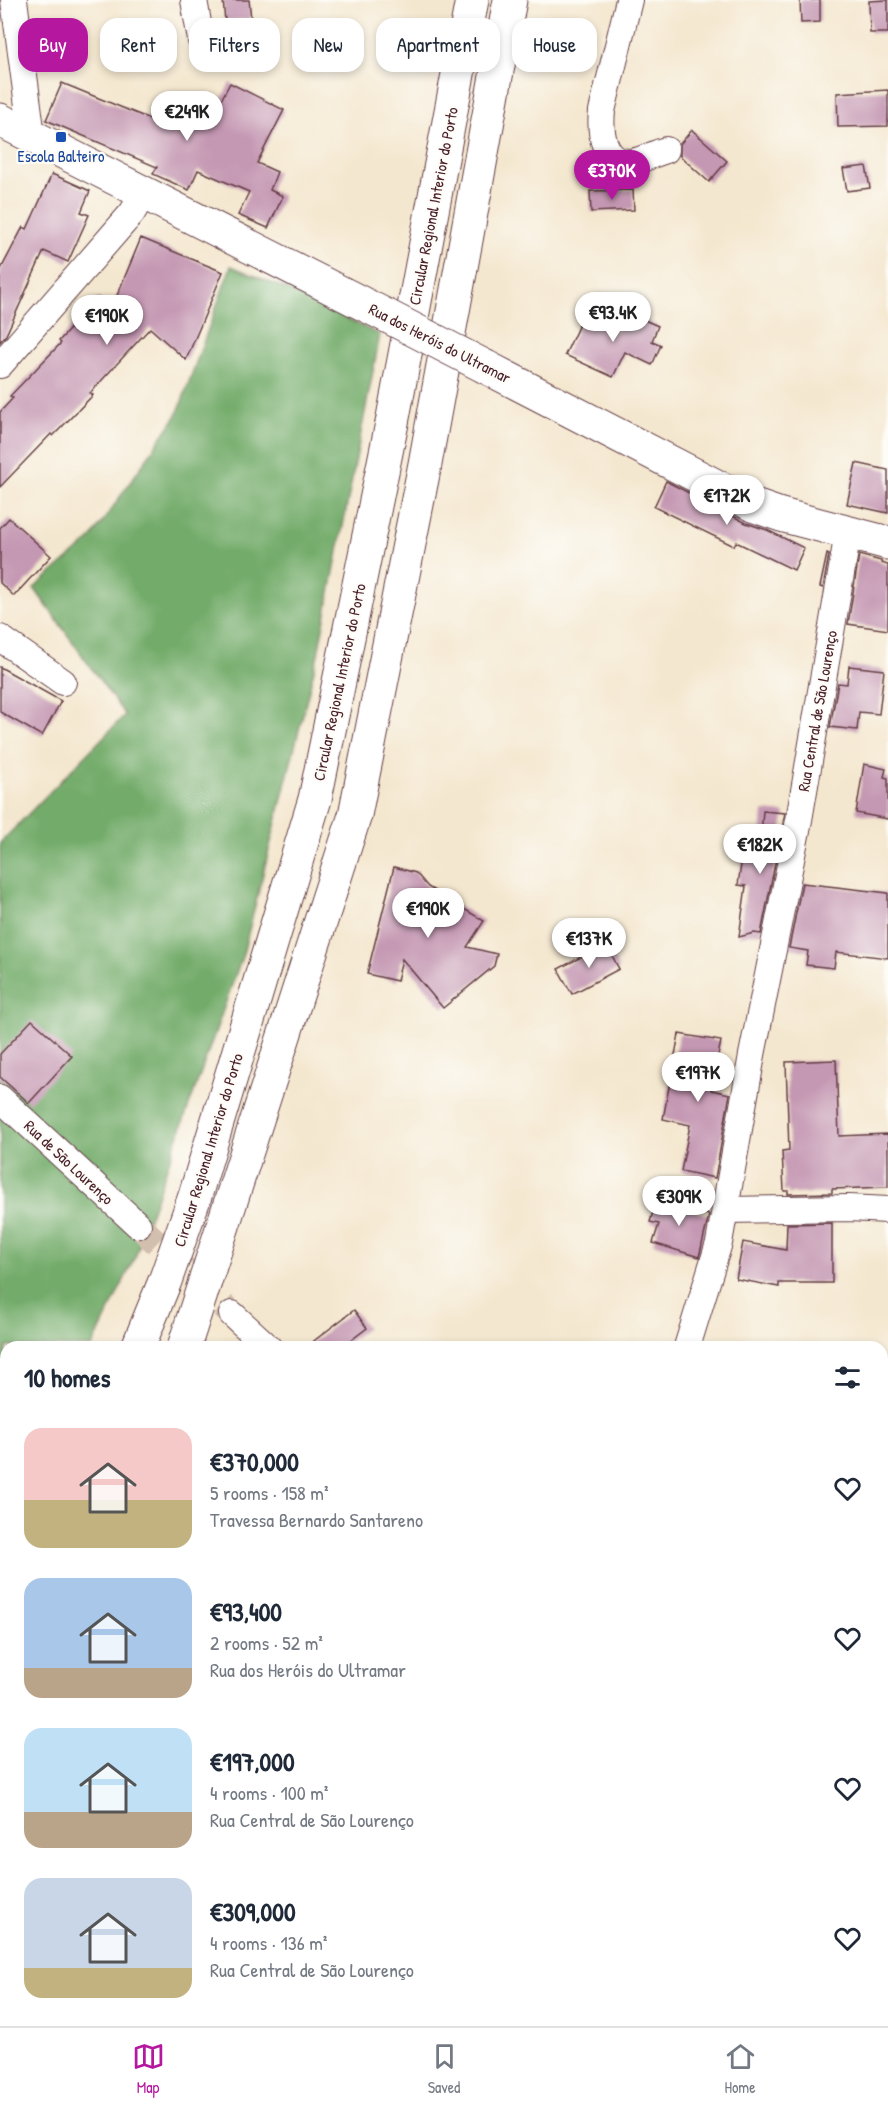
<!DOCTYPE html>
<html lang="en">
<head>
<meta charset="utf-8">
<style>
	body { margin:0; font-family:"Patrick Hand",sans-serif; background:#f6f6f7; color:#1f2937; height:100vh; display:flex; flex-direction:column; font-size:22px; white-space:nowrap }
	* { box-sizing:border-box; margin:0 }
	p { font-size:20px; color:#747a83 }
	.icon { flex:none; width:33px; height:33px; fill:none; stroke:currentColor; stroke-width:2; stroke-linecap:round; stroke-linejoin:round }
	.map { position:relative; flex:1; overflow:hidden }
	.drawer { position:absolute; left:0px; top:1341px; width:888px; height:686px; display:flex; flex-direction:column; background:#fff; border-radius:18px 18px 0 0; box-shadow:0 3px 9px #0003 }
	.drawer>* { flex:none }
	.top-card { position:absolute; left:18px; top:18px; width:852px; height:54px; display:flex; gap:12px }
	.price { position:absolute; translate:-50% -51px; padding:0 14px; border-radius:21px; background:#fff; color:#222; font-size:20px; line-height:39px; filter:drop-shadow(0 2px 3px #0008) }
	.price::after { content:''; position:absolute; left:50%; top:36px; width:18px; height:14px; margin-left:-9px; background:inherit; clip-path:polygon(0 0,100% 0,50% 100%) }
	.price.on { background:#b5179e; color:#fff }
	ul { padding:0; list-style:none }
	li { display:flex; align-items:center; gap:18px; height:150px; padding:0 24px }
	li span { display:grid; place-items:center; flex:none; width:168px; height:120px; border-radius:18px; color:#555 }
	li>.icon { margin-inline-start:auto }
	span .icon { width:72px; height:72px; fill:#fffc; stroke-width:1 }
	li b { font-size:26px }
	h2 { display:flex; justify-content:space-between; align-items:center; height:72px; padding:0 24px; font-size:26px }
	.chip { padding:0 21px; border-radius:18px; background:#fff; box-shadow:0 3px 9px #0003; font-size:21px; line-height:54px }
	.chip.on { background:#b5179e; color:#fff }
	.menu { display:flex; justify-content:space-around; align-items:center; height:84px; border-top:2px solid #e0e1e3; background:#fff; font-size:16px; color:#747a83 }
	.menu a { display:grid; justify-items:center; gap:3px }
	.menu .on { color:#b5179e }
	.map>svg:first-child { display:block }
	.green { fill:#8fc87b; stroke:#6c7453; stroke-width:1.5 }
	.forest { fill:#73ac6b; stroke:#5e664b; stroke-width:1.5 }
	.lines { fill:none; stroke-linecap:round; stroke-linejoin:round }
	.stream { stroke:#57a3cf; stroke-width:7 }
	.building { fill:#c497b2 }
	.street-tunnel { stroke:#d2bfae; stroke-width:26; stroke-dasharray:26 13; stroke-linecap:butt }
	.street-casing { stroke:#643d44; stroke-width:28 }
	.secondary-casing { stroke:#643d44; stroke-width:35 }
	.highway-casing { stroke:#643d44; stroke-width:35 }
	.street { stroke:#fff; stroke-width:26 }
	.secondary { stroke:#fff; stroke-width:33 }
	.highway { stroke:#fff; stroke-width:33 }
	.secondary-bridge-casing { stroke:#643d44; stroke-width:35; stroke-linecap:butt }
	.secondary-bridge { stroke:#fff; stroke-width:33 }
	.transit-dot { fill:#1a4fb4; stroke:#fdfcf7; stroke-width:2 }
	.labels { text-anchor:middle; stroke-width:4.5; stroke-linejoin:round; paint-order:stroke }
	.transit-label { font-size:16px; fill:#164399; stroke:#fdfcf7 }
	.street-label { font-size:16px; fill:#4a1f2b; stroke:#fdfcf7 }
</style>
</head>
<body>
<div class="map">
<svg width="888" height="2026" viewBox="0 0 888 2026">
	<rect width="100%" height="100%" fill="#fdfcf7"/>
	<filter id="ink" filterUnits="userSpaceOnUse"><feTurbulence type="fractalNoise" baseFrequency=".0167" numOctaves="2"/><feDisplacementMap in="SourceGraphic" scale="12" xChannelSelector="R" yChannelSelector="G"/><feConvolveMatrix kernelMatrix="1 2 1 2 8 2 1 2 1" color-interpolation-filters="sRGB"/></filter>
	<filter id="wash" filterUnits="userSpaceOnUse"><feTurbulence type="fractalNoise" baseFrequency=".008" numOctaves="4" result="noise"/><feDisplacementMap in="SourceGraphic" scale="24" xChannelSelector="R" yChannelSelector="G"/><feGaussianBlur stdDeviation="1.35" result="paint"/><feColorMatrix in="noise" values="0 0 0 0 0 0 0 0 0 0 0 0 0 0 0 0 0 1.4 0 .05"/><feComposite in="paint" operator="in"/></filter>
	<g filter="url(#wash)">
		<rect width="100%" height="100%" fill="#f4e7cf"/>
		<!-- green -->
		<g class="green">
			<path d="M6,1592V1640L0,1657V1601Z"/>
			<path d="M43,2021H231L229,2026H45Z"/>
		</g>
		<!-- forest -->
		<g class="forest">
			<path d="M231,266L282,287L380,335L374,366L318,654L243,954L136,1255L92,1347H6V1529L0,1541V843L125,715L34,588L90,540L177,415Z"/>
			<path d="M308,2020H577L578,2026H306Z"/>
		</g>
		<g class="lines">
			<!-- stream -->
			<path class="stream" d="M882,1775H888"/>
		</g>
		<g id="blocks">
			<!-- building -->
			<g class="building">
				<path d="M223,0H249L251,19L225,21Z"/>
				<path d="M800,0H820V22L801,23Z"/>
				<path d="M888,0V33H870L869,1Z"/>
				<path d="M62,83L174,129L181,114L207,127L230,83L284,110L257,163L277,172L270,190L283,196L268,228L238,215L249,192L198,170L189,190L153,174L157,167L46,120Z"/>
				<path d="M888,90V126L838,127L837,93Z"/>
				<path d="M692,130L727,161L709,182L680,156V144Z"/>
				<path d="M866,166L870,188L847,191L843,169Z"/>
				<path d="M52,174L90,191L81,212L89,215L68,262L44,251L6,335L0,342V271L23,227L27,229Z"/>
				<path d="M633,190L634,210L591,212L590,191Z"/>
				<path d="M141,238L223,272L186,360L150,328L90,393L93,395L53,436L51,434L0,487V412L13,398L10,396L61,343L59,341L98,298L111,310Z"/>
				<path d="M626,312L658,326L652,341L661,345L652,365L625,352L613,377L565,355L583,316L617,332Z"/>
				<path d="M856,463L888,470V513L847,504Z"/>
				<path d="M666,481L746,523L767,530L804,548L794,570L736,542L734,546L654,507Z"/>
				<path d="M9,518L51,556L14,596L0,583V528Z"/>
				<path d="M827,554L829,555L823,588L820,587Z"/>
				<path d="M859,555L881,561V563L888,565V630L848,624Z"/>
				<path d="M849,666L884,670L879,714L859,712L857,730L830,727L838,683L847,684Z"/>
				<path d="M0,667L61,701L42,736L0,712Z"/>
				<path d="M864,764L886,769L884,777L888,778V819L856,813Z"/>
				<path d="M763,811L785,813L761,934L754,933L739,937L746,886L738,885L742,858L759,860Z"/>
				<path d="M394,867L416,873L428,887L484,921L467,947L497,954L494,966L443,1008L402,959L397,981L367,974Z"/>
				<path d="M802,883L888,893V958L836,952L834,968L806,965L808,951L789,948Z"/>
				<path d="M606,944L619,969L572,994L558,969Z"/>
				<path d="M32,1020L72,1056L29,1103L0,1077V1054Z"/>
				<path d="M679,1034L721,1041L711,1090L730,1094L715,1178L681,1171L690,1125L663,1119Z"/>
				<path d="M836,1060L839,1136L888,1134V1187L832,1189V1193L788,1194V1191H784L782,1151L789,1150L786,1062Z"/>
				<path d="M658,1195L679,1201L677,1206L709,1215L699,1257L653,1243L659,1224L650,1222Z"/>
				<path d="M832,1223V1283H779V1287L736,1279L743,1242L786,1250L787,1224Z"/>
				<path d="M354,1310L367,1328L342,1347H306Z"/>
			</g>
		</g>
	</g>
	<g filter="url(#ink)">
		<use href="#blocks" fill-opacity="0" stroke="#643d44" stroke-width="1.5"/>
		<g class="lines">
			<!-- street-tunnel -->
			<path class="street-tunnel" d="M138,1225L232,1314"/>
			<defs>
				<g id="street">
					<path d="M14,0L32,136"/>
					<path d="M194,0L201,40"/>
					<path d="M629,0L602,111C600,130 602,163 630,162C641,161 655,153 666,150"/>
					<path d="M0,365L132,213L144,193"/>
					<path d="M0,638L63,682"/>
					<path d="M0,1098L138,1225"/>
					<path d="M725,1210L849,1208L888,1210"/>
					<path d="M232,1314L268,1347"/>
					<path d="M687,1347L719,1243L752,1055L799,820L848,533"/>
					<path d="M654,2020L656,2026"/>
				</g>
				<g id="secondary">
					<path d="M0,120L389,317"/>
					<path d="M486,367L755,506L781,515L888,543"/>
				</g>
				<g id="highway">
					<path d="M138,1347L165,1281L195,1196L315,799L392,423L472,0"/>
					<path d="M184,1347L355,815L425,464L510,0"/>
					<path d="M0,1583L6,1574"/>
					<path d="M0,1763L6,1746"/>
					<path d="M0,1788H6"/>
					<path d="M0,1813H6"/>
					<path d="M0,1855L6,1839"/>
					<path d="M0,1887L6,1922"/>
					<path d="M18,2020L20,2026"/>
					<path d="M257,2026L258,2020"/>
					<path d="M285,2026L287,2020"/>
				</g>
			</defs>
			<!-- street casing -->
			<use href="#street" class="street-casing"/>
			<!-- secondary casing -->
			<use href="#secondary" class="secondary-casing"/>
			<!-- highway casing -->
			<use href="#highway" class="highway-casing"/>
			<!-- street -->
			<use href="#street" class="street"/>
			<!-- secondary -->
			<use href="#secondary" class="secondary"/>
			<!-- highway -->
			<use href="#highway" class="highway"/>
			<defs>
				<path id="secondary-bridge" d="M389,317L486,367"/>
			</defs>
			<!-- secondary-bridge casing -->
			<use href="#secondary-bridge" class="secondary-bridge-casing"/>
			<!-- secondary-bridge -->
			<use href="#secondary-bridge" class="secondary-bridge"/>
		</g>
	</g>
	<!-- markers -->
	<rect class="transit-dot" x="55" y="131" width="12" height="12" rx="3"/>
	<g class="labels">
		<!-- transit labels -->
		<g class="transit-label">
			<text x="61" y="162">Escola Balteiro</text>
		</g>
		<!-- street labels -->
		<g class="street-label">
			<text transform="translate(433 206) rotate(-79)" y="6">Circular Regional Interior do Porto</text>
			<text transform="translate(440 343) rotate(27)" y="6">Rua dos Heróis do Ultramar</text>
			<text transform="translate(339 682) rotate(-78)" y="6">Circular Regional Interior do Porto</text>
			<text transform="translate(817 711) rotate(-80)" y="6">Rua Central de São Lourenço</text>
			<text transform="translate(208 1150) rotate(-73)" y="6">Circular Regional Interior do Porto</text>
			<text transform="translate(69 1162) rotate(43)" y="6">Rua de São Lourenço</text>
		</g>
	</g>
</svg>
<b class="price" style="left:187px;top:142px">€249K</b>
<b class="price on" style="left:612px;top:201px">€370K</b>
<b class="price" style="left:613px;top:343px">€93.4K</b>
<b class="price" style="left:107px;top:346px">€190K</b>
<b class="price" style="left:727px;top:526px">€172K</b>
<b class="price" style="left:760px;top:875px">€182K</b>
<b class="price" style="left:428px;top:939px">€190K</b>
<b class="price" style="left:589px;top:969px">€137K</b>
<b class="price" style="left:698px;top:1103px">€197K</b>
<b class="price" style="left:679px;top:1227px">€309K</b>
<div class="top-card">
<a class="chip on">Buy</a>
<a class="chip">Rent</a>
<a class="chip">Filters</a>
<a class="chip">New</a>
<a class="chip">Apartment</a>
<a class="chip">House</a>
</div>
<section class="drawer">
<h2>10 homes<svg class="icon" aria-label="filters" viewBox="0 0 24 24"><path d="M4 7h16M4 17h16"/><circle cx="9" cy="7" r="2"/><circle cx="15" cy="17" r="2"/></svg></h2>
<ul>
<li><span style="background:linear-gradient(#f6c9c9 60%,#c2b280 0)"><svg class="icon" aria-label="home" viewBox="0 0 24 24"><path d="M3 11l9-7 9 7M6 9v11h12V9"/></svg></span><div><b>€370,000</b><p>5 rooms · 158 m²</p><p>Travessa Bernardo Santareno</p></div><svg class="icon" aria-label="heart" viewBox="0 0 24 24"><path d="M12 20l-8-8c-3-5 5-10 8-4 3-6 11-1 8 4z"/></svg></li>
<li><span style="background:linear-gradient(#a9c7e8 75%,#b9a48a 0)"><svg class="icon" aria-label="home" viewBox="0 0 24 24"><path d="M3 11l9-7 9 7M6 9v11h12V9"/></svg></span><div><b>€93,400</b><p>2 rooms · 52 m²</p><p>Rua dos Heróis do Ultramar</p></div><svg class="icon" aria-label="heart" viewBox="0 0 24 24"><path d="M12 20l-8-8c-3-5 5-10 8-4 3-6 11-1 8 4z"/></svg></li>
<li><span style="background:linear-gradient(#bfe0f5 70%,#b9a48a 0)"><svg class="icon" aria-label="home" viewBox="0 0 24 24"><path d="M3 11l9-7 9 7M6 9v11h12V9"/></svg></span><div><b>€197,000</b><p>4 rooms · 100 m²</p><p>Rua Central de São Lourenço</p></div><svg class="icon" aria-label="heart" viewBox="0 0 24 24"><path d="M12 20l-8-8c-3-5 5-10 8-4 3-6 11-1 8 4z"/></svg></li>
<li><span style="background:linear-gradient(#c9d6e8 75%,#c2b280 0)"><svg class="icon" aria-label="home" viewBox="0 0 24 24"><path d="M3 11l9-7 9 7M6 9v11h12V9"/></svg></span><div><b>€309,000</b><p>4 rooms · 136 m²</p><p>Rua Central de São Lourenço</p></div><svg class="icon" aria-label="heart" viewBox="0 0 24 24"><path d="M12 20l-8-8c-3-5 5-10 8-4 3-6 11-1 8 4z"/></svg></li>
</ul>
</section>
</div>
<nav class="menu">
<a class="on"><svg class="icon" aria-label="map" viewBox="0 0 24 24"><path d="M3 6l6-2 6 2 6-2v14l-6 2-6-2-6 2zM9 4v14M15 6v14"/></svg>Map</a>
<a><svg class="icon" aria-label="saved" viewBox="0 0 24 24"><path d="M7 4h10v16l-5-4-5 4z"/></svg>Saved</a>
<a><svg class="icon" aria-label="home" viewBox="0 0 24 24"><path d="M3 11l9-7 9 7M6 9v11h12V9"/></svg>Home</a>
</nav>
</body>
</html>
